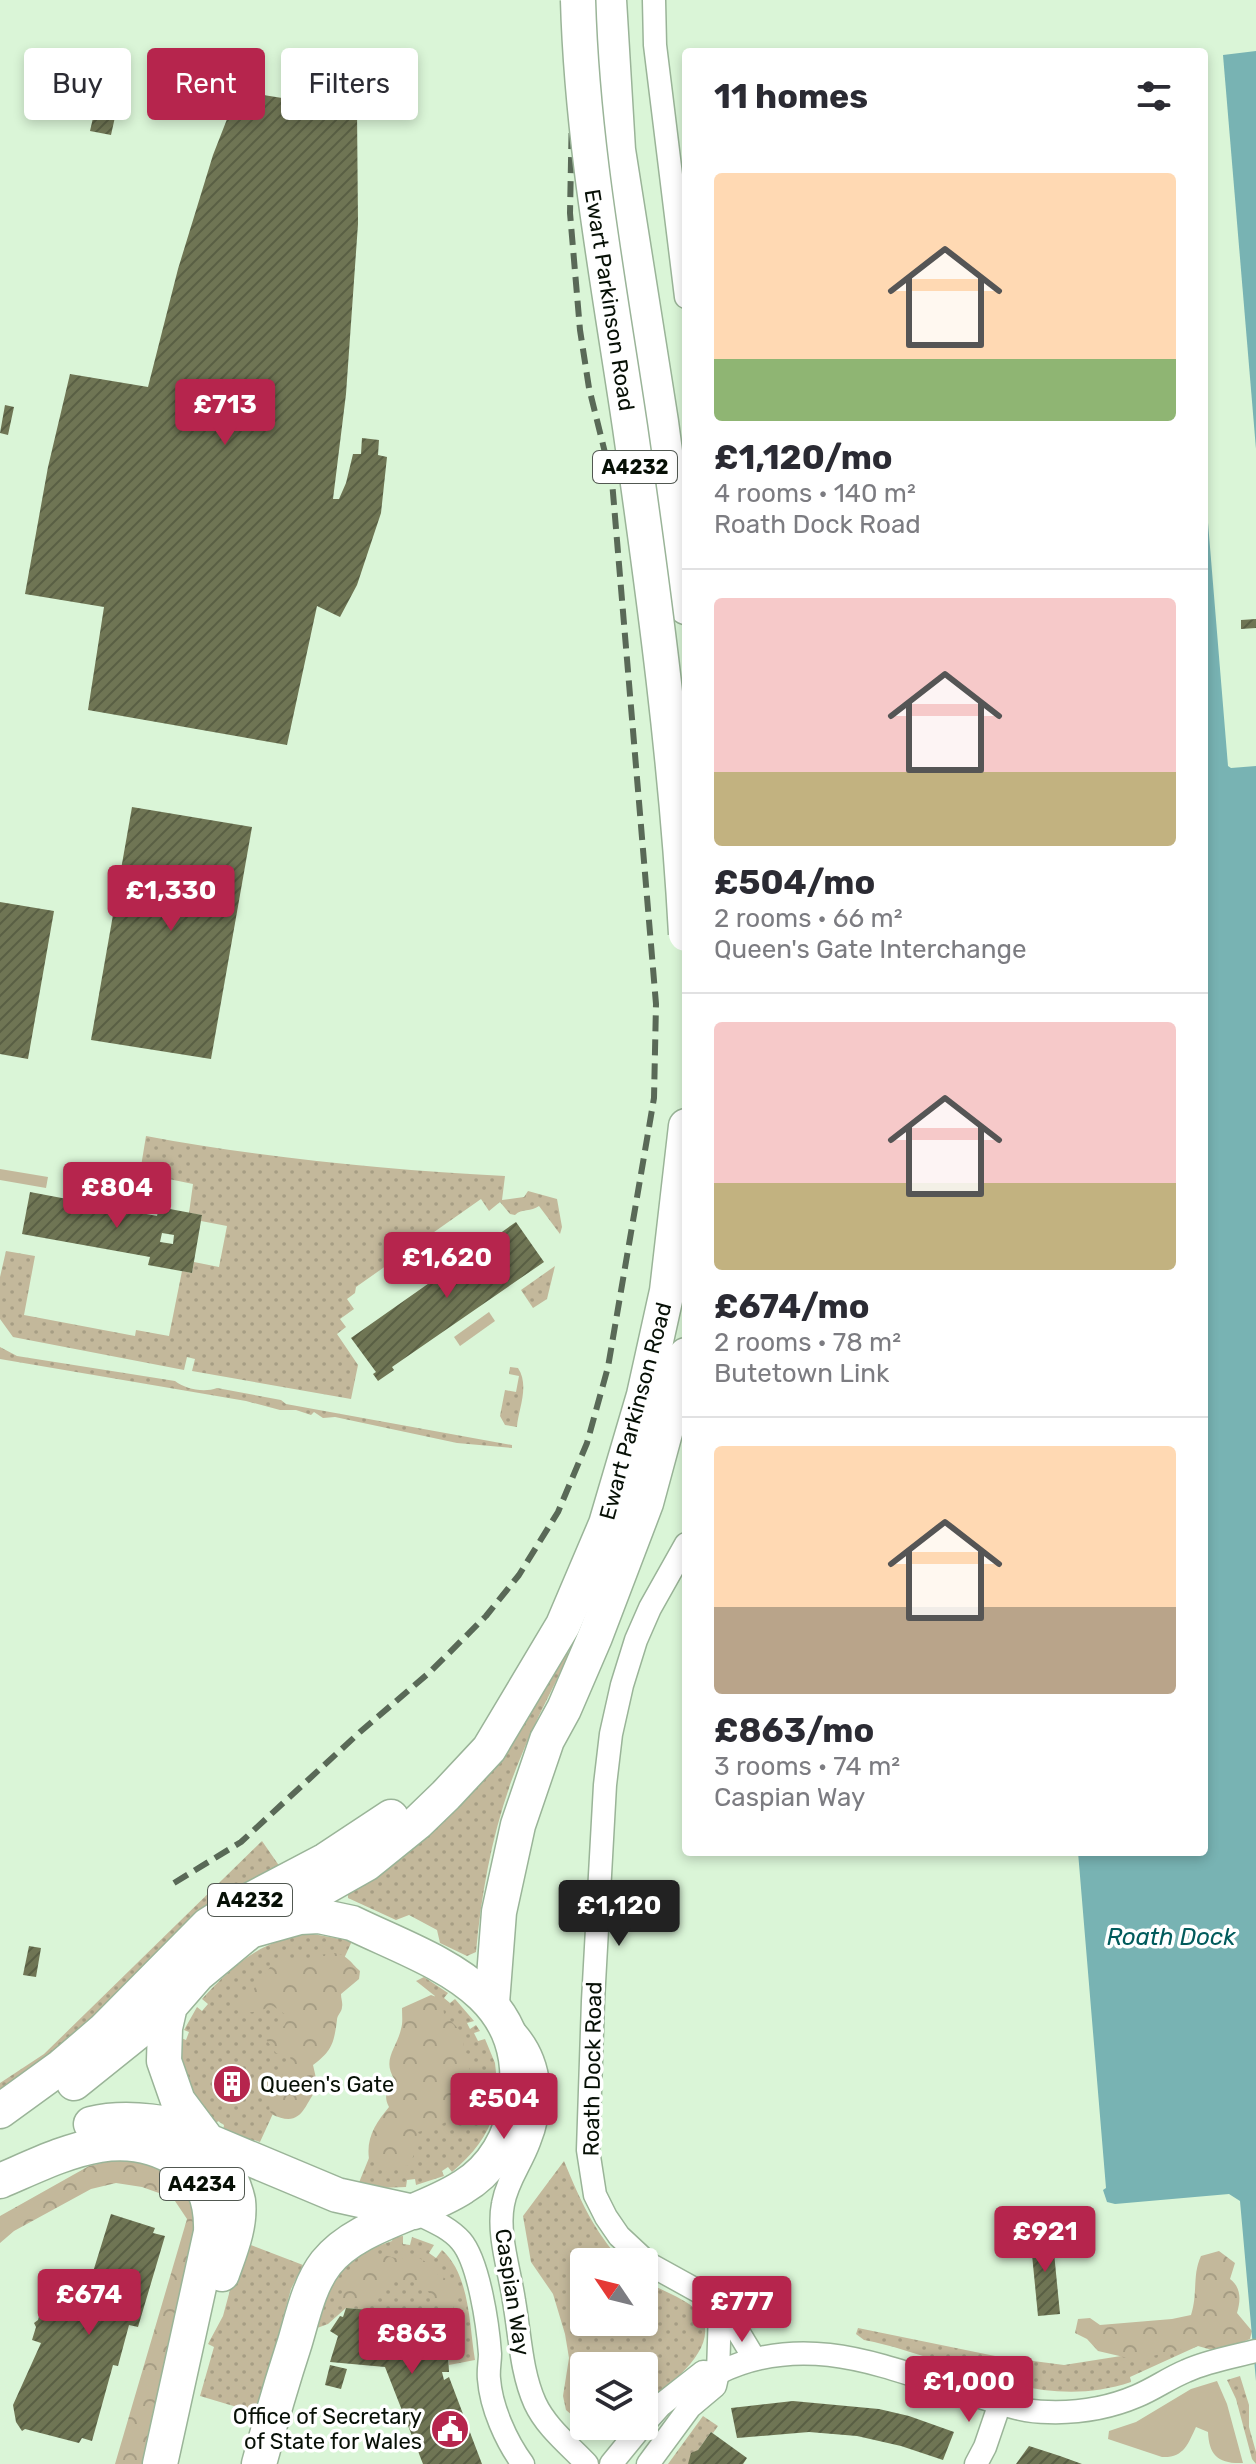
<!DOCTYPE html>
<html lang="en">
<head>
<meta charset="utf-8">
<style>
	body { margin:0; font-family:Rubik,sans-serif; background:#f7f7f7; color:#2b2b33; height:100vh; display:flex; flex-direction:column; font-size:30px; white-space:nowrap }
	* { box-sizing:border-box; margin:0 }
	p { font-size:26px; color:#7c7c81 }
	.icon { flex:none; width:44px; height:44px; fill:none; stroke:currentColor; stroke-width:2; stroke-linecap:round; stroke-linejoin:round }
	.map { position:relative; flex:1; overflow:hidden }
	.side { position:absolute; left:682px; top:48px; width:526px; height:1808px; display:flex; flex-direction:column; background:#fff; border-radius:8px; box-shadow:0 4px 12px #0003 }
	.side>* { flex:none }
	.hud { position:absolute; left:24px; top:48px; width:538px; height:72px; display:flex; gap:16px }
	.needle { width:52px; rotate:305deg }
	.buttons { position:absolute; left:570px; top:2248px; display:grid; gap:16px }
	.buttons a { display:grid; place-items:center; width:88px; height:88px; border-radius:8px; background:#fff; box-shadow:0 4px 12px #0003; font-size:40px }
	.price { position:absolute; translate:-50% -68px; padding:0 18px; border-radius:8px; background:#b6254d; color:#fff; font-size:26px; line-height:52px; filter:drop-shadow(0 2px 4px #0008) }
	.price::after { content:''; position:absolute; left:50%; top:48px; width:24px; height:18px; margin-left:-12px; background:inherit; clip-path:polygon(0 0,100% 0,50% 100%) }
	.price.on { background:#222; color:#fff }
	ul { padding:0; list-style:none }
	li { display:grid; align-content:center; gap:16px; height:424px; padding:0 32px }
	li+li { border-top:2px solid #e1e1e2 }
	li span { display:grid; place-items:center; height:248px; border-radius:8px; color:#555 }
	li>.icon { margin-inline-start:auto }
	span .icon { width:144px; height:144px; fill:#fffc; stroke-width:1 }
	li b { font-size:34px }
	h2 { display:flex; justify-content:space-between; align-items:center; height:96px; padding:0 32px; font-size:34px }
	.tag { padding:0 28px; border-radius:8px; background:#fff; box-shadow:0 4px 12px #0003; font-size:28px; line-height:72px }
	.tag.on { background:#b6254d; color:#fff }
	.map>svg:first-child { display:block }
	.grass { fill:url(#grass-dots) }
	.forest { fill:url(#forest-crowns) }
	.garden { fill:#c3b89b }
	.water { fill:#78b3b3 }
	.building { fill:url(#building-hatch); fill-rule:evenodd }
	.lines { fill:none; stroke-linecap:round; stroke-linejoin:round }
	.minor-casing { stroke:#9ab498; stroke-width:25 }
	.primary-casing { stroke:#9ab498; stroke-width:37 }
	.minor { stroke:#fff; stroke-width:22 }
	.primary { stroke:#fff; stroke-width:34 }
	.rail { stroke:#596957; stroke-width:6; stroke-dasharray:16 8; stroke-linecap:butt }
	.primary-bridge-casing { stroke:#9ab498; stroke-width:37; stroke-linecap:butt }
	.primary-bridge { stroke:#fff; stroke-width:34 }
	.labels { text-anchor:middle; stroke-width:7; stroke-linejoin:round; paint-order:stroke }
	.shield { fill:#fff; stroke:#515851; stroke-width:2 }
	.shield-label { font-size:20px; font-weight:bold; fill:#071006 }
	.street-label { font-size:22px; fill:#071006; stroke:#fff }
	.poi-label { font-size:22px; fill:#071006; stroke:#fff; text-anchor:start }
	.water-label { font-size:24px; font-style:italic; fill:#015b5c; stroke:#fff }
</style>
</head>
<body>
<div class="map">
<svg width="1256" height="2464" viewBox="0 0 1256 2464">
	<defs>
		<pattern id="grass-dots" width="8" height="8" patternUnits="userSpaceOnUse" patternTransform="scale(2)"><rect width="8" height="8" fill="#c3b89b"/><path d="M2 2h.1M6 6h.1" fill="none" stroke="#a69d84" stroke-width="1.8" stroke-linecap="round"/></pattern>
		<pattern id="forest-crowns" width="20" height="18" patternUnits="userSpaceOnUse" patternTransform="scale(2)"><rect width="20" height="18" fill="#c3b89b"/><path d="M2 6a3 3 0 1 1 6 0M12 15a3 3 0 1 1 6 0" fill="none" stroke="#a69d84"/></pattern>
		<pattern id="building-hatch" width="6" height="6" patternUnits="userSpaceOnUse" patternTransform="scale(2)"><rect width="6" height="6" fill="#6f7554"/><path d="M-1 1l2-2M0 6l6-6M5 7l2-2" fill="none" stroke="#595f44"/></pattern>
	</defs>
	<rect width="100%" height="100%" fill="#daf5d7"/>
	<!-- grass -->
	<g class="grass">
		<path d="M146,1136C264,1158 386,1170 505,1176L502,1200L524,1197L528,1191L557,1199L562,1227L560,1234L539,1206C531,1212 522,1208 515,1215L510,1214L500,1202L489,1211L481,1199L356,1287L355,1293L347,1299L354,1309L340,1319L346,1327L337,1334L358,1365L351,1399L192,1371L195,1359L187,1357L184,1370L13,1337L0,1319V1277L6,1251L35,1256L24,1315L135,1336L136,1330L169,1336L182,1271L192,1273L194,1262L219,1267L227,1226L201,1221L202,1215L189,1213L193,1184L164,1178L159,1207L135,1203Z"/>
		<path d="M555,1266L547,1299L533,1308L521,1290Z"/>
		<path d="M0,1347L17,1356L175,1381C185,1389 204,1393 217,1388L281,1400L286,1404L512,1445V1448L457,1443L335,1417L323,1418L314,1412L311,1415L296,1410H280L246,1401L0,1359Z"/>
		<path d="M510,1367L518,1368C530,1386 518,1410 517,1427L505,1425L500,1416L505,1390L516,1392L519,1376L509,1374Z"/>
		<path d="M566,1652L570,1654C553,1687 536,1720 522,1754C495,1817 482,1886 476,1952L467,1956L440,1943L437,1930L409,1915L396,1920L348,1898V1893Z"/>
		<path d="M262,1841L280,1867L223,1896L180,1928L103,2012L0,2099V2083L44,2054Z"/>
		<path d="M313,1934L352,1941L260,2142L254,2140L252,2146L223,2131L224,2125L218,2121L215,2126L204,2114L179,2068L181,2038L186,2040L189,2032L184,2030L197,2007L202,2011L208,2004L202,1999C234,1964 265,1937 313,1934Z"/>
		<path d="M424,1977L448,1993L444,1998L450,2003L455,1999L474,2021L467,2023L470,2029L476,2025L480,2031L474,2033L478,2041L485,2039L495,2063L498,2092L483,2090L479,2107L495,2111C487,2137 473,2154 452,2172L448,2167L442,2171L444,2176L416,2185L415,2179L407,2180L406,2187L379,2188L358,2185L435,1996L416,1981Z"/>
		<path d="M564,2161C581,2202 593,2229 622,2262H584V2322H644V2281C657,2288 685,2299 694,2308C731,2343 666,2386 644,2407V2366H584V2426H620L604,2430L587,2428L566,2410L563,2396L569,2358L565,2334L553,2294L531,2262L523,2216Z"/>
		<path d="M403,2236V2244L410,2245L412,2237L434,2245L429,2253L436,2258L442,2250C470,2275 469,2324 475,2360L449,2365L446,2316L346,2308L328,2324L317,2328L312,2338C329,2285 334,2260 392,2241L393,2237Z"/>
		<path d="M243,2242L303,2265L291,2289L257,2413L200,2396L214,2347L208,2344L223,2316Z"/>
		<path d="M858,2328L995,2356L1064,2365L1178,2347L1198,2346L1130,2377L1131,2382C1035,2414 956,2358 864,2340L856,2334Z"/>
		<path d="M1240,2376L1249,2405V2427L1256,2452V2464L1252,2459L1236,2399L1227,2380Z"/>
		<path d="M703,2416L718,2426L713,2433L711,2432L688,2464H668Z"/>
	</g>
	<!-- forest -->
	<g class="forest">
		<path d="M332,1953C346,1953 350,1962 360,1971L359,1979L341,1994C341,1999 343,2003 342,2007C342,2012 337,2015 337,2020C334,2043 332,2051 313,2065L318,2087C303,2107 302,2129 271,2114L267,2098L291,2062L290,2055L276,2053L265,2038L275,2026H284L289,2017L273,2006C260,2010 245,2019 236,2004L237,2001L250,1994L274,1962L280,1959L289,1962Z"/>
		<path d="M431,1995L442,1999L444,2014C456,2027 469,2034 461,2053H467L472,2061C471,2068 466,2073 466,2079C466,2086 470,2084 469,2091C467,2117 438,2127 418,2132C412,2145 421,2147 408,2165L388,2171L369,2159C366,2137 376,2123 389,2107C383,2095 387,2090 395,2080C381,2060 397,2048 401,2029C403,2023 402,2015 402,2008Z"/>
		<path d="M122,2158L153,2163L180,2177L197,2214L192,2267L154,2407L142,2464H115L187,2219L173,2198L142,2187L116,2183L91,2189L14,2231L0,2243V2216L89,2166Z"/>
		<path d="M1219,2251L1235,2263L1230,2279C1241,2287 1241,2300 1237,2313L1252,2331L1250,2339L1235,2345H1230L1212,2350L1198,2346L1143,2358H1128L1098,2351L1087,2339L1075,2333L1078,2319L1090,2318L1100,2325L1172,2319L1191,2315C1198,2294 1192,2275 1201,2256Z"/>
		<path d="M380,2254L399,2259L412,2256L419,2258L428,2263L438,2275L455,2283L458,2290L452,2300L454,2310L450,2313L441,2311L427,2290L415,2280L396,2281L367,2302L344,2304L341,2299C345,2276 356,2256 380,2254Z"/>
	</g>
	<!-- garden -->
	<g class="garden">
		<path d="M0,1169L48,1177L46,1188L0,1180Z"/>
		<path d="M89,1185L130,1192L128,1202L87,1195Z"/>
		<path d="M443,1248L449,1256L415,1280L409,1271Z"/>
		<path d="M489,1312L495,1321L460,1346L454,1337Z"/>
		<path d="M1217,2381L1227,2404L1243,2463C1218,2464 1209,2455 1208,2432L1196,2427C1188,2444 1184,2458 1162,2457L1108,2439L1109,2431L1136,2422L1191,2389Z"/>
	</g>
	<!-- water -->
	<g class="water">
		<path d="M1256,51V449L1223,55Z"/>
		<path d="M1204,474L1228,766L1231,768L1256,766V2381L1240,2201L1229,2194L1115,2204L1107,2202L1103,2190L1106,2188L1078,1852H1204Z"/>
	</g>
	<!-- building -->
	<g class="building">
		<path d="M238,91L357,110L358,224L346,394L333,499H339L346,483L353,454H361L362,438L379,440L378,455L387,457L381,513L357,585L340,617L317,606L287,745L88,710L104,607L25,594L48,467L70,374L148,387L178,269L213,155Z"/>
		<path d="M110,106L117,108L111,135L90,131L95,109L109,112Z"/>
		<path d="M5,405L14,407L8,435L0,433Z"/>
		<path d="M1256,619V628L1241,629V620Z"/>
		<path d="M132,807L252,827L211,1059L91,1040Z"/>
		<path d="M0,902L54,911L28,1059L0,1054Z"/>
		<path d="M30,1192L157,1216L159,1207L202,1215L192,1273L148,1265L150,1257L22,1234ZM162,1233L174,1235L173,1244L160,1242Z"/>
		<path d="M516,1222L544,1262L392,1367L394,1370L378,1381L373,1374L376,1372L351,1338Z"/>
		<path d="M29,1946L41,1948L36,1977L23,1975Z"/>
		<path d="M111,2214L155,2228L153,2233L165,2236L138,2327L129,2325L118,2366L113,2365L92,2441L82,2438L79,2443L25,2429L22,2431L16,2422L13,2405L41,2343L32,2340L36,2327L34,2323L38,2320L42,2305L63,2309L62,2312L79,2317Z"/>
		<path d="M1052,2232L1060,2314L1038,2316L1030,2234Z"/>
		<path d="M346,2308L446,2316L449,2372H442L444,2380L449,2377L482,2464H423L385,2367L330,2362L338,2336L330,2331L340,2316L343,2317Z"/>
		<path d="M330,2365L347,2369L341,2389L325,2385Z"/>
		<path d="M793,2401L879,2409L909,2416L954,2432L943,2460L901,2446L857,2436L809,2432L737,2438L731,2408Z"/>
		<path d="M711,2432L747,2458L743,2464H688L691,2453L698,2450Z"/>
		<path d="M1029,2446L1060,2456L1082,2464H1016Z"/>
	</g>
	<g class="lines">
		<defs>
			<g id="minor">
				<path d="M654,0L655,45L686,297"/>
				<path d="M686,1544L650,1608L636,1640L622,1685L611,1734L605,1785L593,2001L588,2150L595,2195L606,2217L619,2236L649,2264L707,2296L720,2311L730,2318L754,2358"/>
				<path d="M516,2033C543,2064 544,2105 529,2142C521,2164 507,2181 503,2204C497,2234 510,2272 514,2301C520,2335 521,2372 535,2403C546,2427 569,2445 587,2464"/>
				<path d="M414,2212C430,2220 449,2227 461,2241C479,2262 488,2326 490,2354C490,2362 488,2370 489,2379C491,2407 506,2441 523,2464"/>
				<path d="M718,2373C806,2330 885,2367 971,2394C996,2402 1021,2412 1048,2412C1079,2413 1109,2408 1137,2396C1154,2389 1169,2378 1186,2371C1208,2361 1232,2357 1256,2351"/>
				<path d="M644,2424L661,2405L703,2372L718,2373"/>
				<path d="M611,2464L642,2426"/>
				<path d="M648,2464L690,2407L715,2386L718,2373L720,2311"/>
				<path d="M976,2464L985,2447L1000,2403"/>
			</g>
			<g id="primary">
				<path d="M609,0L618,150L661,422L686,607"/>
				<path d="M274,1916L366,1864L418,1822L446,1795L489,1749L563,1625L606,1524L644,1395L667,1291L686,1126"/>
				<path d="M492,2003L499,1912L518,1825L547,1740L564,1709L595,1637L646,1503L686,1355"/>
				<path d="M74,2083L170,2006"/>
				<path d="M0,2111L62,2066L104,2030L208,1925L233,1909L326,1860L391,1817"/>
				<path d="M91,2124C124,2116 178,2120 207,2140C219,2149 235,2186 238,2201C241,2225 230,2251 222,2274"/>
				<path d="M0,2181C59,2156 121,2121 181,2162C205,2178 212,2205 211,2232L160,2464"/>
				<path d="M259,2464C270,2423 282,2382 295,2342C303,2315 309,2285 326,2263C357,2224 422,2214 463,2187C493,2169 512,2136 516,2102C531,1989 435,1963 352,1923L319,1916L300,1917L250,1931L197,1975L170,2006L165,2028L164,2061L178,2101L208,2141L337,2195L414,2212"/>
			</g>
		</defs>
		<!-- minor casing -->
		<use href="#minor" class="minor-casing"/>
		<!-- primary casing -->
		<use href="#primary" class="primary-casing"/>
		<!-- minor -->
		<use href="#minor" class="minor"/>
		<!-- primary -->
		<use href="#primary" class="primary"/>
		<!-- rail -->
		<path class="rail" d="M174,1883L241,1842L360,1732L430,1672L486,1616L519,1575L558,1512L587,1443L608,1367L654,1098L656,1004L612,481L589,388L580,330L570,213L572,110L580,47L591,0"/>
		<defs>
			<path id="primary-bridge" d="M578,0C582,144 609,285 630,427C654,595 677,765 686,934"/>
		</defs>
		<!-- primary-bridge casing -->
		<use href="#primary-bridge" class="primary-bridge-casing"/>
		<!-- primary-bridge -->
		<use href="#primary-bridge" class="primary-bridge"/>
	</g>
	<!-- icons -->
	<defs>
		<symbol id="building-disc" viewBox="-11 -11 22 22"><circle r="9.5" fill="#b6254d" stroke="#fff"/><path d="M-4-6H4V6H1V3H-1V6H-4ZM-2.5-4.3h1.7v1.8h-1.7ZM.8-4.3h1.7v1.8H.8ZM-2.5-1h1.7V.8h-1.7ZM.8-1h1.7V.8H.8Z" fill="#fff"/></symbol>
		<symbol id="civic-disc" viewBox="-11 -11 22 22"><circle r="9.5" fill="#b6254d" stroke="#fff"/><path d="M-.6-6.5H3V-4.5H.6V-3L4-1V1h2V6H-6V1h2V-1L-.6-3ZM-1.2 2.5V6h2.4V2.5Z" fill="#fff"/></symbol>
	</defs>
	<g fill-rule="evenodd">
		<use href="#building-disc" x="210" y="2062" width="44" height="44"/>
		<use href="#civic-disc" x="428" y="2407" width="44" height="44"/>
	</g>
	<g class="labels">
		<!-- shield labels -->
		<g class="shield">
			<rect x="593" y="451" width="84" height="32" rx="6"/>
			<rect x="208" y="1884" width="84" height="32" rx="6"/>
			<rect x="160" y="2168" width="84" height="32" rx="6"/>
		</g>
		<g class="shield-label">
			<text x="635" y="474">A4232</text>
			<text x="250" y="1907">A4232</text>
			<text x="202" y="2191">A4234</text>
		</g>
		<!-- street labels -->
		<g class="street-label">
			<text transform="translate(610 300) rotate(81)" y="8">Ewart Parkinson Road</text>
			<text transform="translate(635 1411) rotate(-75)" y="8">Ewart Parkinson Road</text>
			<text transform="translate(592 2069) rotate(-89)" y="8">Roath Dock Road</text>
			<text transform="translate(513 2292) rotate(81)" y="8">Caspian Way</text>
		</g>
		<!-- poi labels -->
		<g class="poi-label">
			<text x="260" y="2092">Queen's Gate</text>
			<text x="422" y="2424" text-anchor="end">Office of Secretary<tspan x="422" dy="25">of State for Wales</tspan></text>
		</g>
		<!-- water labels -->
		<g class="water-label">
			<text x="1171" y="1945">Roath Dock</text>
		</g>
	</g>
</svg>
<div class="buttons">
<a><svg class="needle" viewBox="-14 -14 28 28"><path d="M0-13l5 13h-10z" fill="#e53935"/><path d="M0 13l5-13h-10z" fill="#7c7c81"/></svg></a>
<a><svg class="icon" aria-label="layers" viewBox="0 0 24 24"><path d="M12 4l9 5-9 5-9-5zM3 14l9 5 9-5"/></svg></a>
</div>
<b class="price" style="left:225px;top:447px">£713</b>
<b class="price" style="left:171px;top:933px">£1,330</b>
<b class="price" style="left:117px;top:1230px">£804</b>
<b class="price" style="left:447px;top:1300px">£1,620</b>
<b class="price on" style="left:619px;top:1948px">£1,120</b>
<b class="price" style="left:504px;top:2141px">£504</b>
<b class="price" style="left:1045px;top:2274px">£921</b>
<b class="price" style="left:89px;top:2337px">£674</b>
<b class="price" style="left:742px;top:2344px">£777</b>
<b class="price" style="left:412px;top:2376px">£863</b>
<b class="price" style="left:969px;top:2424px">£1,000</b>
<div class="hud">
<a class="tag">Buy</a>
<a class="tag on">Rent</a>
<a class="tag">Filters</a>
</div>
<section class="side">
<h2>11 homes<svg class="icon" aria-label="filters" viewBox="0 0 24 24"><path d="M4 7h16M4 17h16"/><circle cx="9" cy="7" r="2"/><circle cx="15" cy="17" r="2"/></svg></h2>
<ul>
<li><span style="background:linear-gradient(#ffd9b3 75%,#8fb573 0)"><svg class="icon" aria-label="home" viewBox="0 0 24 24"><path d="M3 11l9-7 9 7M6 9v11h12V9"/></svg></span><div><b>£1,120/mo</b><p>4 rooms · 140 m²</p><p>Roath Dock Road</p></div></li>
<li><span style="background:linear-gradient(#f6c9c9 70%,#c2b280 0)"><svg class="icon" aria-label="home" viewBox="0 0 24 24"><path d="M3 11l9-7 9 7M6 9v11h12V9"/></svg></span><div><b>£504/mo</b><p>2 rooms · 66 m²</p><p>Queen's Gate Interchange</p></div></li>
<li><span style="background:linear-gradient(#f6c9c9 65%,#c2b280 0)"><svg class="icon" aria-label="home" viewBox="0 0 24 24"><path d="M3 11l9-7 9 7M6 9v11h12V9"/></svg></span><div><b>£674/mo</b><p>2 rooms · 78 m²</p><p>Butetown Link</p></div></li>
<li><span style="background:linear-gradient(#ffd9b3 65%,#b9a48a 0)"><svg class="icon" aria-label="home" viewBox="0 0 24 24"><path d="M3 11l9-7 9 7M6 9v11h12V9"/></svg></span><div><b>£863/mo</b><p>3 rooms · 74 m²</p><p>Caspian Way</p></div></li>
</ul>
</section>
</div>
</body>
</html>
